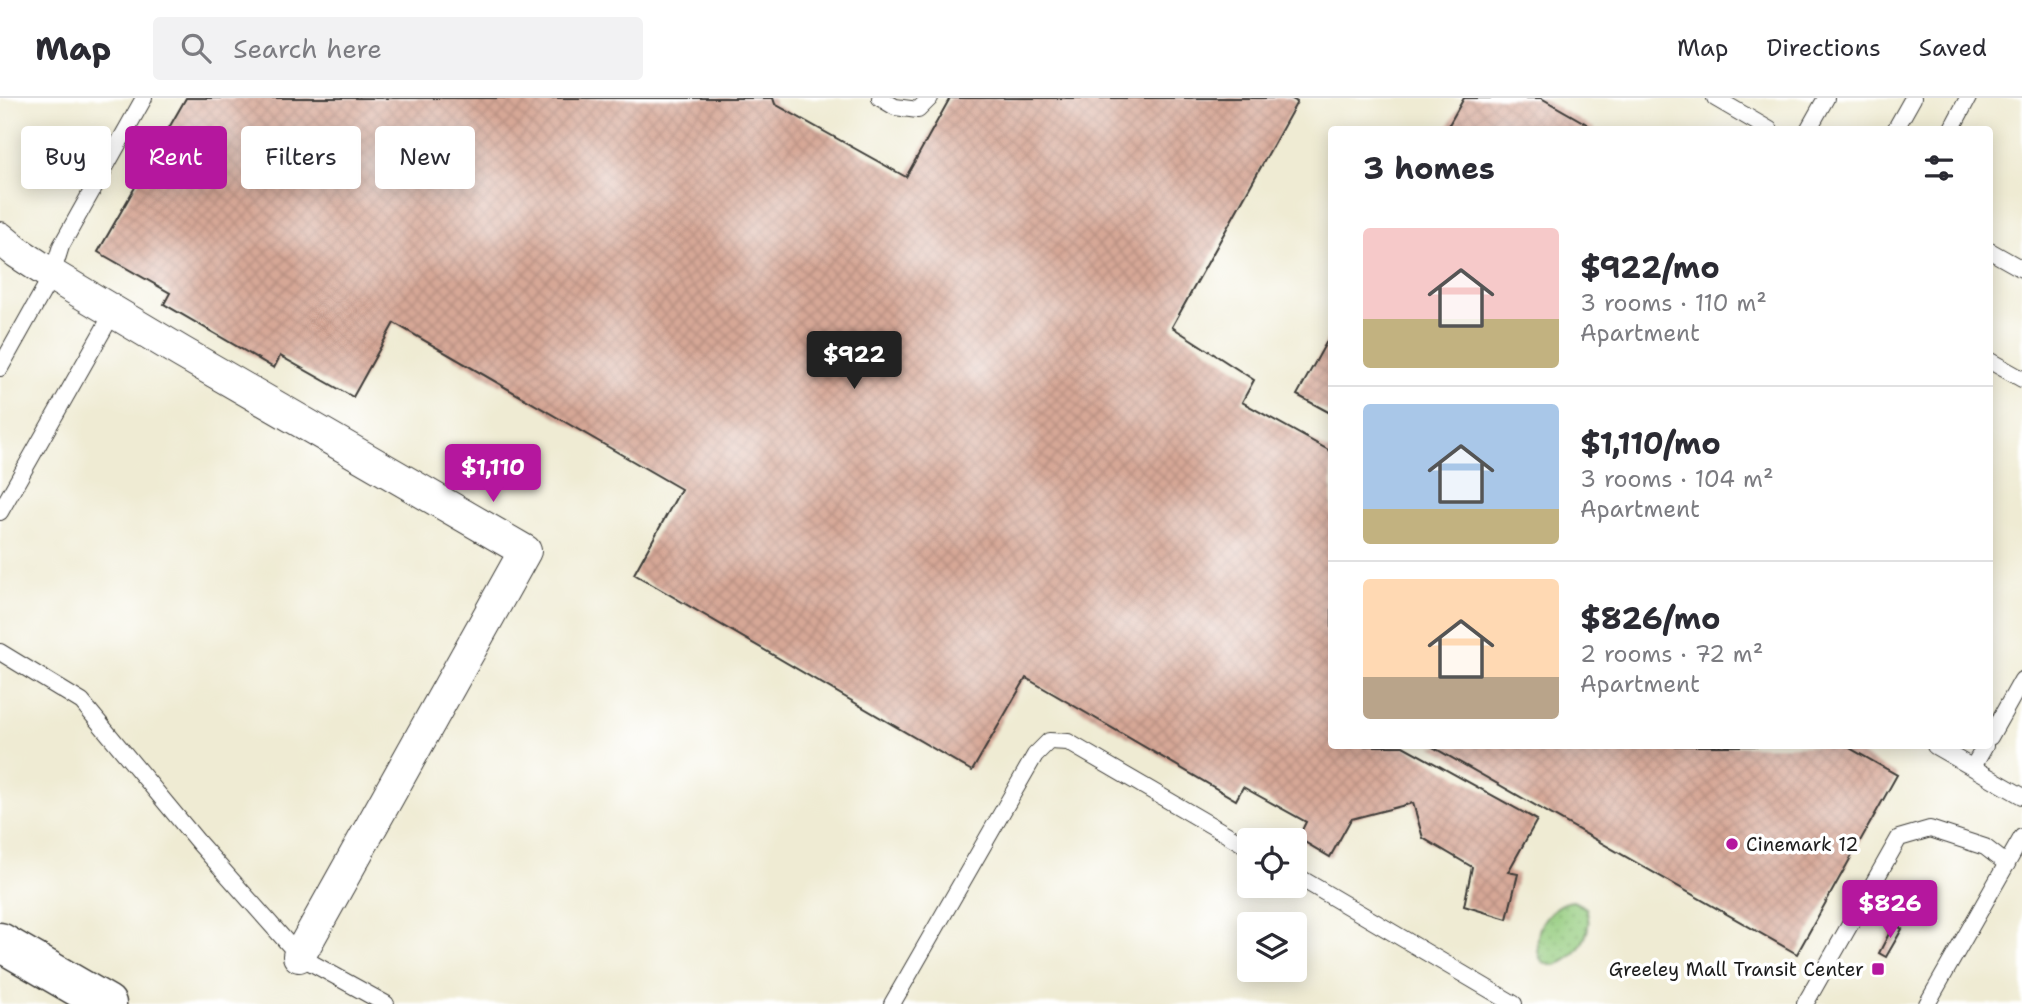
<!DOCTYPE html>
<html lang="en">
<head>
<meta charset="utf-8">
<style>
	body { margin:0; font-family:"Shantell Sans",sans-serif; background:#f2f2f3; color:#2b2b33; height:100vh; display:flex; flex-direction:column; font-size:26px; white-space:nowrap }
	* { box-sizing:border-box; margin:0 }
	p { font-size:23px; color:#7c7c81 }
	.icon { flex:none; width:38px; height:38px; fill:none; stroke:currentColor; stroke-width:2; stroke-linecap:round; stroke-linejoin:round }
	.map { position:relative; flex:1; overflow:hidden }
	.drawer { position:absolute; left:1328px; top:28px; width:665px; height:623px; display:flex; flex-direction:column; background:#fff; border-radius:7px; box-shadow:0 4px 18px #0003 }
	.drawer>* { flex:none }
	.guide { position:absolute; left:21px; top:28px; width:665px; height:63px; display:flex; gap:14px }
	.buttons { position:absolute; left:1237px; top:730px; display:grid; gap:14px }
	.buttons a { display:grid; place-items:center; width:70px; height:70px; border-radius:7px; background:#fff; box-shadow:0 4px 18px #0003; font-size:35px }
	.price { position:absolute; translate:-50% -60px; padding:0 16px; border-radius:7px; background:#b5179e; color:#fff; font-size:23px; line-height:46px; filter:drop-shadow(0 2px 4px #0008) }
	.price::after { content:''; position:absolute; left:50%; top:42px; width:21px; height:16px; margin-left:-10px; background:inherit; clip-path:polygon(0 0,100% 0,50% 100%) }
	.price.active { background:#222; color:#fff }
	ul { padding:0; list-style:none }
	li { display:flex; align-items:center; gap:21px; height:175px; padding:0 35px }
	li+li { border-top:2px solid #e1e1e2 }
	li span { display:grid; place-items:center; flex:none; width:196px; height:140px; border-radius:7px; color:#555 }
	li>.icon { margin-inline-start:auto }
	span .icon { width:84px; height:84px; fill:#fffc; stroke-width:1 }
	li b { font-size:30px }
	h2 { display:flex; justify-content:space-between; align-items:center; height:84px; padding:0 35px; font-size:30px }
	.pill { padding:0 24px; border-radius:7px; background:#fff; box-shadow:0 4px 18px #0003; font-size:24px; line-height:63px }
	.pill.active { background:#b5179e; color:#fff }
	header { display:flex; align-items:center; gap:42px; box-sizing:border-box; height:98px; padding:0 35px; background:#fff; border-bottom:2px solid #e1e1e2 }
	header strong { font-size:33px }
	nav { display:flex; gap:38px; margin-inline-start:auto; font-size:24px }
	.search { width:490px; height:63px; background:#f2f2f3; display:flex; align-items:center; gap:18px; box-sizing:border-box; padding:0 24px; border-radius:7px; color:#7c7c81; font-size:26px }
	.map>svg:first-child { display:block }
	.grass { fill:url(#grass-dots); stroke:#58744e; stroke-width:2 }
	.building { fill:url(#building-cross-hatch) }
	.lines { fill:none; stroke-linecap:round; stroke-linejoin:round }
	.service-casing { stroke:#3c3b37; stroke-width:18 }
	.minor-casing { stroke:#3c3b37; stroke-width:34 }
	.trunk-casing { stroke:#3c3b37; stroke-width:41 }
	.service { stroke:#fff; stroke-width:16 }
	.minor { stroke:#fff; stroke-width:32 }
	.trunk { stroke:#fff; stroke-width:38 }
	.poi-dot { fill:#b5179e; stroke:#fff; stroke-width:2.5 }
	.labels { text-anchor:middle; stroke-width:7; stroke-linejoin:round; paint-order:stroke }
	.poi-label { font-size:19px; fill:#1c1c1c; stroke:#fff; text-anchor:start }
</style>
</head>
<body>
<header>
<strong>Map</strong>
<div class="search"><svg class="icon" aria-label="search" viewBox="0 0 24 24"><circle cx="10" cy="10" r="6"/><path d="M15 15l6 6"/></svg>Search here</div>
<nav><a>Map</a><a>Directions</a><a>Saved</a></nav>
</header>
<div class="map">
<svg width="2022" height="906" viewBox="0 0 2022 906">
	<defs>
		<pattern id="grass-dots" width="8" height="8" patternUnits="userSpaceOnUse" patternTransform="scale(1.75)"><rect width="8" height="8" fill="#95cc7f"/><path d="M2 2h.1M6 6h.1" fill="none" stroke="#80af6d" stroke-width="1.8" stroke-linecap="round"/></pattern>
		<pattern id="building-cross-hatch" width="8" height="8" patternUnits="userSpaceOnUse" patternTransform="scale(1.75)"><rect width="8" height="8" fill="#d6a796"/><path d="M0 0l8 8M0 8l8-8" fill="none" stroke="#b78f81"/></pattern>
	</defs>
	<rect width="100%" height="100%" fill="#fff"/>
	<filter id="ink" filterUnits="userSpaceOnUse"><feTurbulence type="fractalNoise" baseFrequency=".0143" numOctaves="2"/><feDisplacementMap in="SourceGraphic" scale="14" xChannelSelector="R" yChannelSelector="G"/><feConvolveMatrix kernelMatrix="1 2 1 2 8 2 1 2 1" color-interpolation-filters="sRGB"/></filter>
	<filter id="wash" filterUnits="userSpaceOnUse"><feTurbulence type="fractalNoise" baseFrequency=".00686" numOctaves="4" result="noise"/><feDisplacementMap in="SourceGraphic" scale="28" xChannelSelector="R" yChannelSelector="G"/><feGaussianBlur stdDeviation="1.57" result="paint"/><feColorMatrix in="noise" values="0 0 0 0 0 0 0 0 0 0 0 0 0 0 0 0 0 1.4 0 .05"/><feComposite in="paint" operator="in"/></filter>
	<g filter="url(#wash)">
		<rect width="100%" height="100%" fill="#efebd3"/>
		<!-- grass -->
		<path class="grass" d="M1573,803L1586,810C1601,850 1542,889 1538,852C1537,842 1538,833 1542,825C1548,814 1561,804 1573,803Z"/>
		<g id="blocks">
			<!-- building -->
			<g class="building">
				<path d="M186,0H773L775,6L906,79L950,0H1290L1297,4L1172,229L1254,282L1242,304L1332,354V648H1403L1537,722L1508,774L1518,776L1507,821L1464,808L1472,769L1423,740L1413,705L1351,721L1330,759L1298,740L1306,724L1243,689L1236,702L1026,580L972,673L634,476L681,391L394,225L353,299L280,258L274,270L164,206L170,195L98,154Z"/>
				<path d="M1464,0H1541L1597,32H1446Z"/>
				<path d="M1332,234V316L1297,297Z"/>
				<path d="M1431,648H1846L1897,677L1797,856Z"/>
				<path d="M1894,826L1902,831L1886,859L1879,855Z"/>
			</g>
		</g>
	</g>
	<g filter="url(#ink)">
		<use href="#blocks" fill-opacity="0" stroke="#3c3b37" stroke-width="2"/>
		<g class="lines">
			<defs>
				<g id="service">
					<path d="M880,0L895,9L918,12L930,0"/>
					<path d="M1715,0L1770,32"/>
					<path d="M1808,32L1826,0"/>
					<path d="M1895,32L1913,0"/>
					<path d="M1951,32L1968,0"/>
					<path d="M1990,153L2022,171"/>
					<path d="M1990,263L2022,281"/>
					<path d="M0,270L52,177L61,148L144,0"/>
					<path d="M0,414L114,213"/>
					<path d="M0,554L82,604L198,744L299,858L386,906"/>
					<path d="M1990,639L2022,582"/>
					<path d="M1935,648L2022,698"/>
					<path d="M1973,669L1985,648"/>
					<path d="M1295,777L1514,906"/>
					<path d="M892,906L1035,657L1049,643L1068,644L1250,750"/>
					<path d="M1805,906L1899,740L1930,731L1985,749L2007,766"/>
					<path d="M1927,906L2022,739"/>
				</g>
				<path id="minor" d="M0,140L17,154L52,177L181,254L525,453L299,858"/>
				<path id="trunk" d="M0,844L107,906"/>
			</defs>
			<!-- service casing -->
			<use href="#service" class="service-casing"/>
			<!-- minor casing -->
			<use href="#minor" class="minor-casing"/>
			<!-- trunk casing -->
			<use href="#trunk" class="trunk-casing"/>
			<!-- service -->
			<use href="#service" class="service"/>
			<!-- minor -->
			<use href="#minor" class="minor"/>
			<!-- trunk -->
			<use href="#trunk" class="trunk"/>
		</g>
	</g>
	<!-- markers -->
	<g class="poi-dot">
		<circle cx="1732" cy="746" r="7"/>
		<rect x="1871" y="864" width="14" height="14" rx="3.5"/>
	</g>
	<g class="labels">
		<!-- poi labels -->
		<g class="poi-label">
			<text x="1746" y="753">Cinemark 12</text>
			<text x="1864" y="878" text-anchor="end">Greeley Mall Transit Center</text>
		</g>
	</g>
</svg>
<div class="buttons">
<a><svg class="icon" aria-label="locate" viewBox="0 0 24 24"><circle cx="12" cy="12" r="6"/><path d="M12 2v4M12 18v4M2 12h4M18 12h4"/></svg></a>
<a><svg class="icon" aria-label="layers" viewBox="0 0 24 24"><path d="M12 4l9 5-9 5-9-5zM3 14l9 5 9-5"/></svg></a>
</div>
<b class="price active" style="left:854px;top:293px">$922</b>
<b class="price" style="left:493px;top:406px">$1,110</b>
<b class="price" style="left:1890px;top:842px">$826</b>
<div class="guide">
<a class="pill">Buy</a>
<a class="pill active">Rent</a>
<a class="pill">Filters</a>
<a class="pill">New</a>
</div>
<section class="drawer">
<h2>3 homes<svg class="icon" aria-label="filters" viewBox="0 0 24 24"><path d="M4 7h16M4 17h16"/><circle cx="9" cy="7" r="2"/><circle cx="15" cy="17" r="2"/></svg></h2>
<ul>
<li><span style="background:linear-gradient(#f6c9c9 65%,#c2b280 0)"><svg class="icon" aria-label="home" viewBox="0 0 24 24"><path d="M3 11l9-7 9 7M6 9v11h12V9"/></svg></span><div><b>$922/mo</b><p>3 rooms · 110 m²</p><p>Apartment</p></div></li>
<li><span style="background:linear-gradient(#a9c7e8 75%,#c2b280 0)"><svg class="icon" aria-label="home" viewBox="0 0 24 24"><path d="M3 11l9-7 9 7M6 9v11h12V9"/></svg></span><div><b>$1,110/mo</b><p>3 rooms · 104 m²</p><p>Apartment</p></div></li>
<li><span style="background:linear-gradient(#ffd9b3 70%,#b9a48a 0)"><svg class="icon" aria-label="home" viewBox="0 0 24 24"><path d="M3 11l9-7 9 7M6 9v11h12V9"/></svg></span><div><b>$826/mo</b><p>2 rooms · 72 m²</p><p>Apartment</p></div></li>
</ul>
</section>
</div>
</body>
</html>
